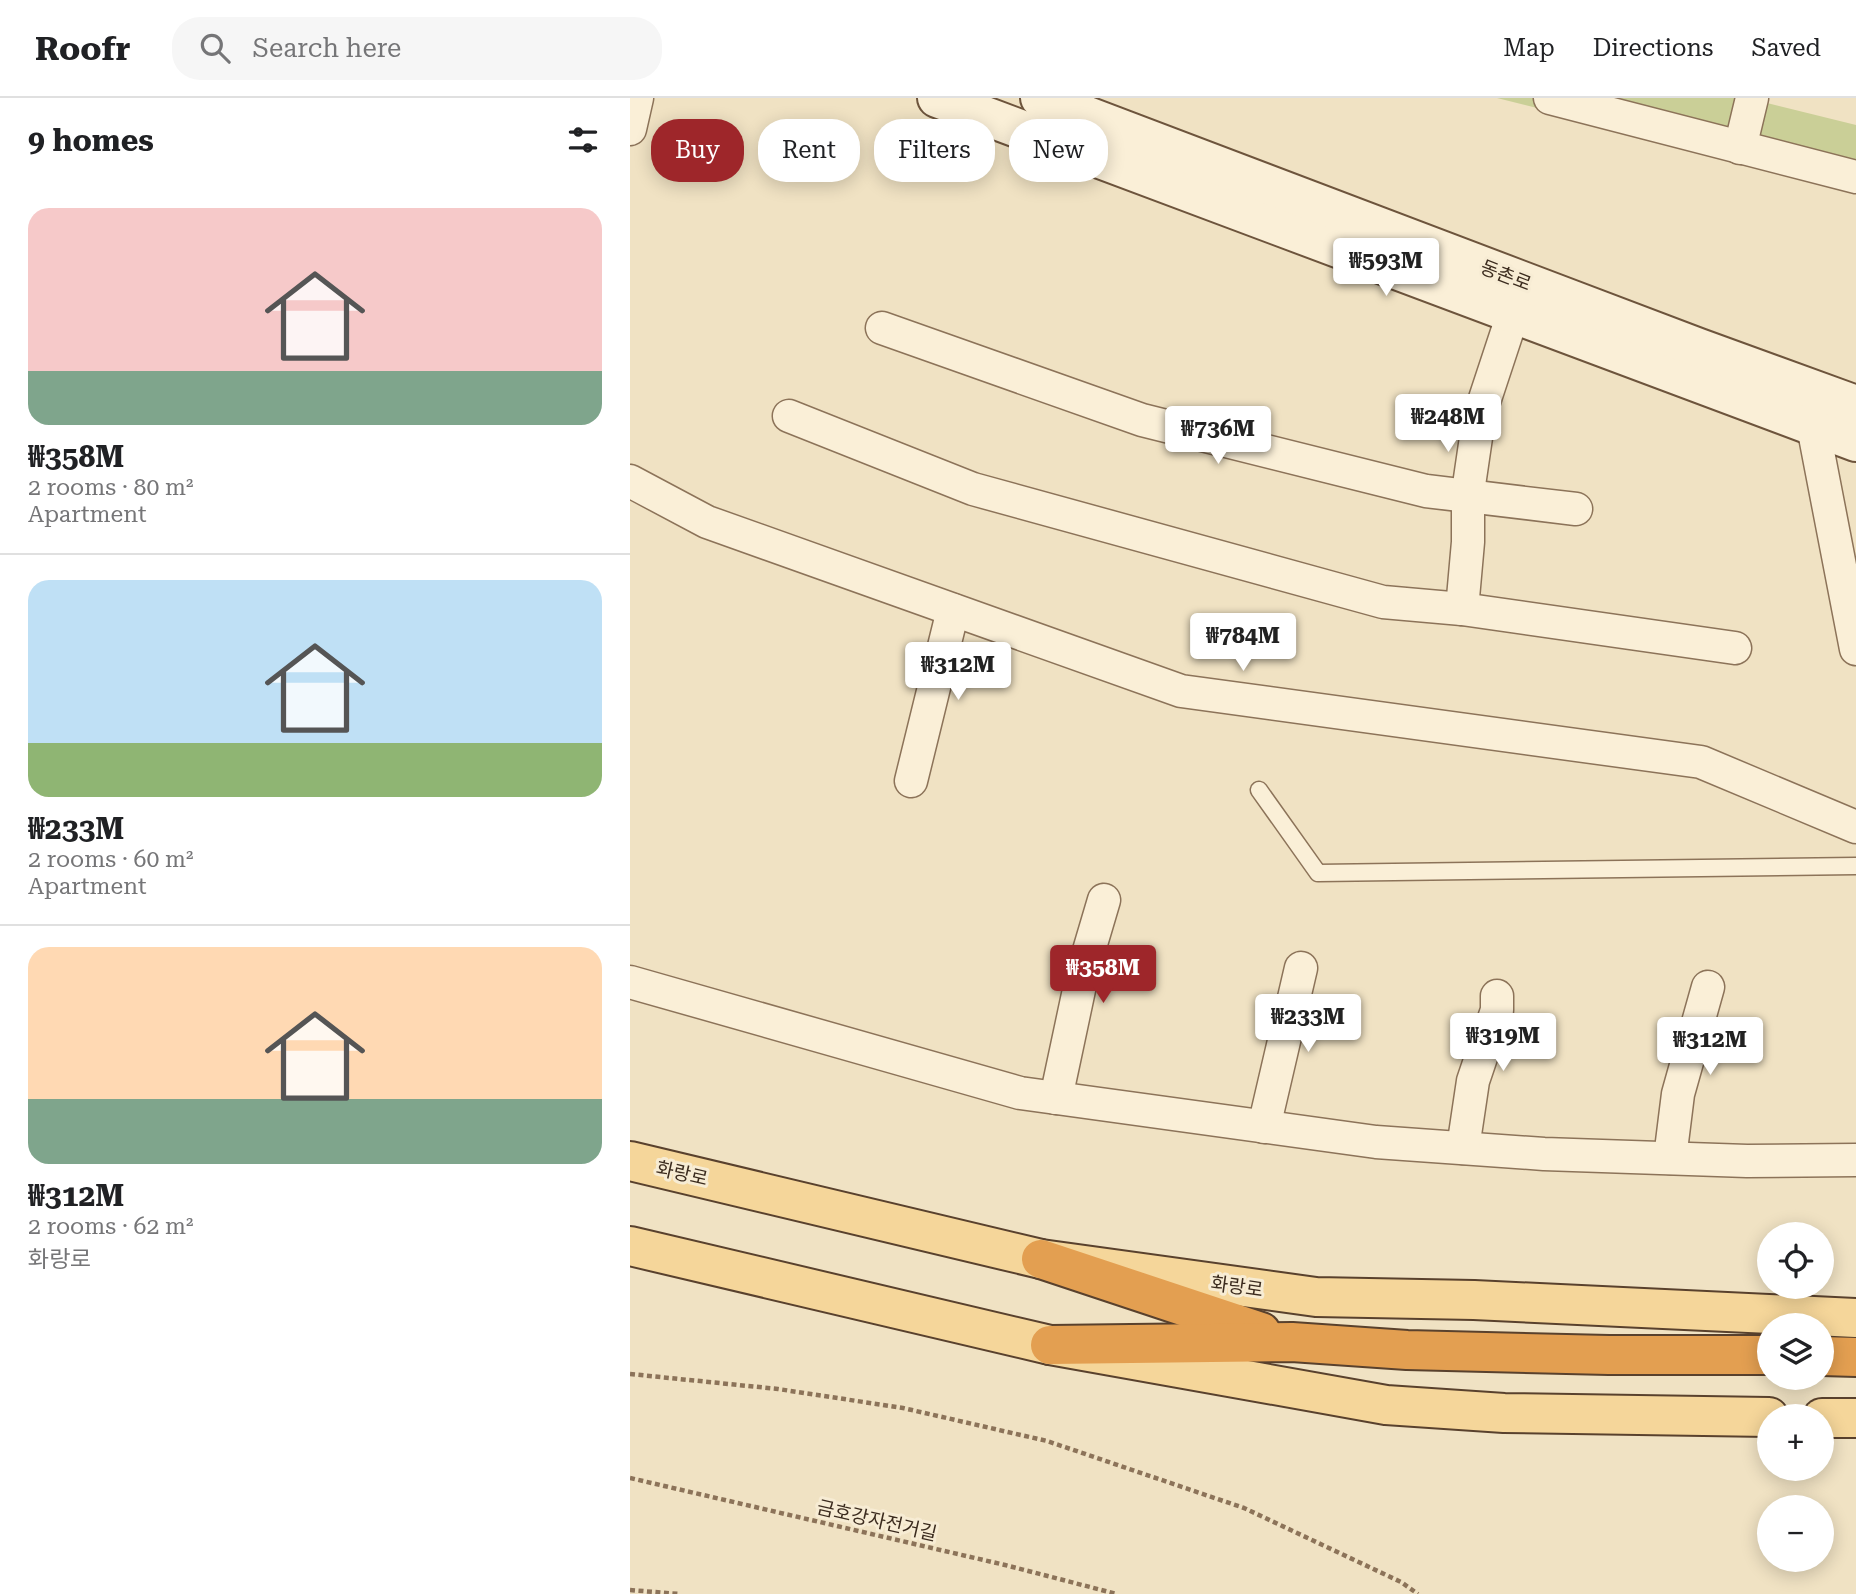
<!DOCTYPE html>
<html lang="en">
<head>
<meta charset="utf-8">
<style>
	body { margin:0; font-family:"Roboto Serif","Noto Sans KR",serif; background:#f6f6f6; color:#202124; height:100vh; display:flex; flex-direction:column; font-size:26px; white-space:nowrap }
	* { box-sizing:border-box; margin:0 }
	p { font-size:23px; color:#757577 }
	.icon { flex:none; width:38px; height:38px; fill:none; stroke:currentColor; stroke-width:2; stroke-linecap:round; stroke-linejoin:round }
	.map { position:relative; flex:1; overflow:hidden }
	.details { display:flex; flex-direction:column; background:#fff; width:630px }
	.details>* { flex:none }
	.hud { position:absolute; left:21px; top:21px; width:665px; height:63px; display:flex; gap:14px }
	.fabs { position:absolute; left:1127px; top:1124px; display:grid; gap:14px }
	.fabs a { display:grid; place-items:center; width:77px; height:77px; border-radius:50%; background:#fff; box-shadow:0 4px 18px #0003; font-size:35px }
	.price { position:absolute; translate:-50% -60px; padding:0 16px; border-radius:7px; background:#fff; color:#222; font-size:23px; line-height:46px; filter:drop-shadow(0 2px 4px #0008) }
	.price::after { content:''; position:absolute; left:50%; top:42px; width:21px; height:16px; margin-left:-10px; background:inherit; clip-path:polygon(0 0,100% 0,50% 100%) }
	.price.active { background:#9e262a; color:#fff }
	ul { padding:0; list-style:none }
	li { display:grid; align-content:center; gap:14px; height:371px; padding:0 28px }
	li+li { border-top:2px solid #e0e0e0 }
	li span { display:grid; place-items:center; height:217px; border-radius:21px; color:#555 }
	li>.icon { margin-inline-start:auto }
	span .icon { width:126px; height:126px; fill:#fffc; stroke-width:1 }
	li b { font-size:30px }
	h2 { display:flex; justify-content:space-between; align-items:center; height:84px; padding:0 28px; font-size:30px }
	.pill { padding:0 24px; border-radius:28px; background:#fff; box-shadow:0 4px 18px #0003; font-size:24px; line-height:63px }
	.pill.active { background:#9e262a; color:#fff }
	header { display:flex; align-items:center; gap:42px; box-sizing:border-box; height:98px; padding:0 35px; background:#fff; border-bottom:2px solid #e0e0e0 }
	header strong { font-size:33px }
	nav { display:flex; gap:38px; margin-inline-start:auto; font-size:24px }
	.search { width:490px; height:63px; background:#f6f6f6; display:flex; align-items:center; gap:18px; box-sizing:border-box; padding:0 24px; border-radius:28px; color:#757577; font-size:26px }
	main { display:flex; flex:1; min-height:0 }
	.map>svg:first-child { display:block }
	.green { fill:#cacf97 }
	.lines { fill:none; stroke-linecap:round; stroke-linejoin:round }
	.service-casing { stroke:#8c7359; stroke-width:19 }
	.minor-casing { stroke:#8c7359; stroke-width:35 }
	.secondary-casing { stroke:#6d543c; stroke-width:42 }
	.primary-casing { stroke:#59412d; stroke-width:42 }
	.motorway-casing { stroke:#59412d; stroke-width:42 }
	.path { stroke:#8c7359; stroke-width:4.5; stroke-dasharray:5 3.5; stroke-linecap:butt }
	.service { stroke:#faefd7; stroke-width:16 }
	.minor { stroke:#faefd7; stroke-width:32 }
	.secondary { stroke:#faefd7; stroke-width:38 }
	.primary { stroke:#f5d69a; stroke-width:38 }
	.motorway { stroke:#e39f51; stroke-width:38 }
	.labels { text-anchor:middle; stroke-width:6; stroke-linejoin:round; paint-order:stroke }
	.street-label { font-size:19px; fill:#3b2b1e; stroke:#f7ecd4 }
</style>
</head>
<body>
<header>
<strong>Roofr</strong>
<div class="search"><svg class="icon" aria-label="search" viewBox="0 0 24 24"><circle cx="10" cy="10" r="6"/><path d="M15 15l6 6"/></svg>Search here</div>
<nav><a>Map</a><a>Directions</a><a>Saved</a></nav>
</header>
<main>
<section class="details">
<h2>9 homes<svg class="icon" aria-label="filters" viewBox="0 0 24 24"><path d="M4 7h16M4 17h16"/><circle cx="9" cy="7" r="2"/><circle cx="15" cy="17" r="2"/></svg></h2>
<ul>
<li><span style="background:linear-gradient(#f6c9c9 75%,#7fa58c 0)"><svg class="icon" aria-label="home" viewBox="0 0 24 24"><path d="M3 11l9-7 9 7M6 9v11h12V9"/></svg></span><div><b>₩358M</b><p>2 rooms · 80 m²</p><p>Apartment</p></div></li>
<li><span style="background:linear-gradient(#bfe0f5 75%,#8fb573 0)"><svg class="icon" aria-label="home" viewBox="0 0 24 24"><path d="M3 11l9-7 9 7M6 9v11h12V9"/></svg></span><div><b>₩233M</b><p>2 rooms · 60 m²</p><p>Apartment</p></div></li>
<li><span style="background:linear-gradient(#ffd9b3 70%,#7fa58c 0)"><svg class="icon" aria-label="home" viewBox="0 0 24 24"><path d="M3 11l9-7 9 7M6 9v11h12V9"/></svg></span><div><b>₩312M</b><p>2 rooms · 62 m²</p><p>화랑로</p></div></li>
</ul>
</section>
<div class="map">
<svg width="1226" height="1496" viewBox="0 0 1226 1496">
	<rect width="100%" height="100%" fill="#f0e2c3"/>
	<!-- green -->
	<path class="green" d="M867,0H1117L1226,27V89Z"/>
	<g class="lines">
		<defs>
			<path id="service" d="M629,692L688,775L1226,768"/>
			<g id="minor">
				<path d="M920,0L1226,79"/>
				<path d="M0,31L7,0"/>
				<path d="M1110,50L1122,0"/>
				<path d="M252,230L512,322L796,393L946,411"/>
				<path d="M159,318L343,391L753,504L832,511L1105,550"/>
				<path d="M1183,328L1226,551"/>
				<path d="M0,383L77,424L551,593L1071,664L1226,729"/>
				<path d="M832,511L838,444V394L849,319L883,216"/>
				<path d="M281,683L323,512"/>
				<path d="M0,884L390,995L746,1044L914,1056L1117,1063L1226,1062"/>
				<path d="M426,1000L453,873L474,802"/>
				<path d="M634,1029L671,870"/>
				<path d="M833,1050L843,983L867,912V898"/>
				<path d="M1040,1060L1048,996L1078,889"/>
			</g>
			<g id="secondary">
				<path d="M307,0L1226,344"/>
				<path d="M410,0L1069,250L1226,307"/>
			</g>
			<g id="primary">
				<path d="M0,1063L411,1161L686,1199L844,1202L1226,1220"/>
				<path d="M0,1148L420,1247L756,1307L874,1315L1139,1319"/>
				<path d="M1192,1320H1226"/>
			</g>
			<g id="motorway">
				<path d="M411,1161L631,1234"/>
				<path d="M420,1247L662,1244L777,1252L979,1257H1139"/>
				<path d="M1192,1258L1226,1259"/>
			</g>
		</defs>
		<!-- service casing -->
		<use href="#service" class="service-casing"/>
		<!-- minor casing -->
		<use href="#minor" class="minor-casing"/>
		<!-- secondary casing -->
		<use href="#secondary" class="secondary-casing"/>
		<!-- primary casing -->
		<use href="#primary" class="primary-casing"/>
		<!-- motorway casing -->
		<use href="#motorway" class="motorway-casing"/>
		<!-- path -->
		<g class="path">
			<path d="M0,1276L148,1291L273,1310L417,1343L614,1410L771,1484L788,1496"/>
			<path d="M0,1380L375,1467L487,1496"/>
			<path d="M0,1492L49,1496"/>
		</g>
		<!-- service -->
		<use href="#service" class="service"/>
		<!-- minor -->
		<use href="#minor" class="minor"/>
		<!-- secondary -->
		<use href="#secondary" class="secondary"/>
		<!-- primary -->
		<use href="#primary" class="primary"/>
		<!-- motorway -->
		<use href="#motorway" class="motorway"/>
	</g>
	<g class="labels">
		<!-- street labels -->
		<g class="street-label">
			<text transform="translate(876 177) rotate(21)" y="7">동촌로</text>
			<text transform="translate(52 1075) rotate(13)" y="7">화랑로</text>
			<text transform="translate(607 1188) rotate(8)" y="7">화랑로</text>
			<text transform="translate(247 1422) rotate(13)" y="7">금호강자전거길</text>
		</g>
	</g>
</svg>
<div class="fabs">
<a><svg class="icon" aria-label="locate" viewBox="0 0 24 24"><circle cx="12" cy="12" r="6"/><path d="M12 2v4M12 18v4M2 12h4M18 12h4"/></svg></a>
<a><svg class="icon" aria-label="layers" viewBox="0 0 24 24"><path d="M12 4l9 5-9 5-9-5zM3 14l9 5 9-5"/></svg></a>
<a>+</a>
<a>−</a>
</div>
<b class="price" style="left:756px;top:200px">₩593M</b>
<b class="price" style="left:818px;top:356px">₩248M</b>
<b class="price" style="left:588px;top:368px">₩736M</b>
<b class="price" style="left:613px;top:575px">₩784M</b>
<b class="price" style="left:328px;top:604px">₩312M</b>
<b class="price active" style="left:473px;top:907px">₩358M</b>
<b class="price" style="left:678px;top:956px">₩233M</b>
<b class="price" style="left:873px;top:975px">₩319M</b>
<b class="price" style="left:1080px;top:979px">₩312M</b>
<div class="hud">
<a class="pill active">Buy</a>
<a class="pill">Rent</a>
<a class="pill">Filters</a>
<a class="pill">New</a>
</div>
</div>
</main>
</body>
</html>
